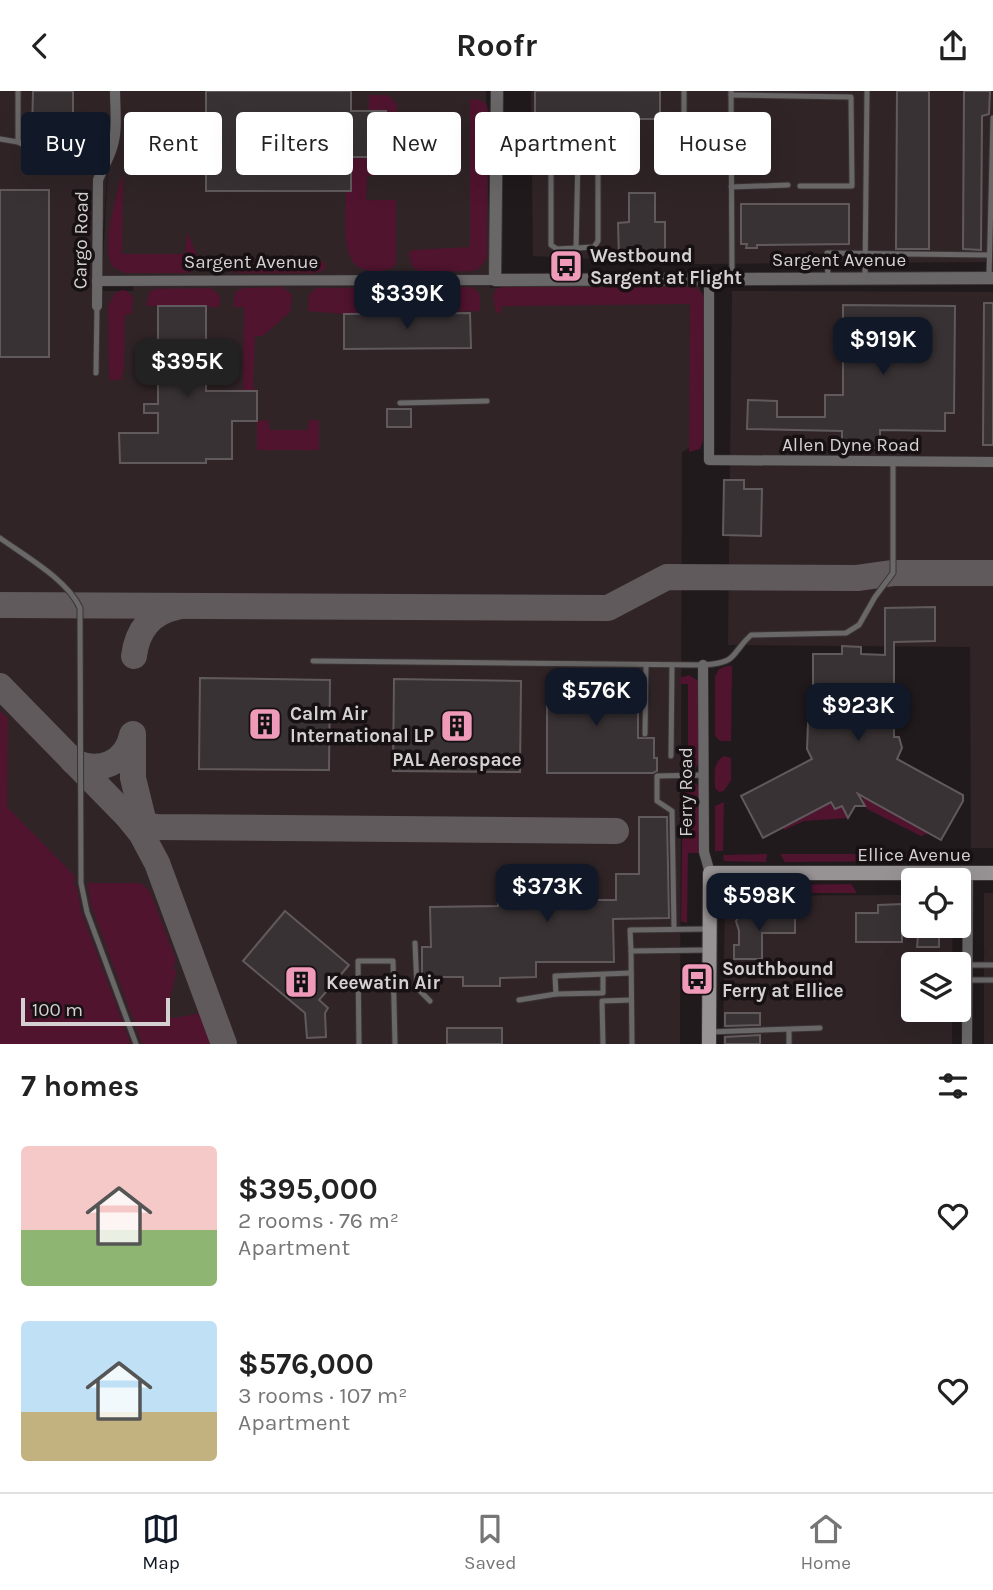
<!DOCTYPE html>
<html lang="en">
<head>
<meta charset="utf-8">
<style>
	body { margin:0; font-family:Karla,sans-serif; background:#f2f2f2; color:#222; height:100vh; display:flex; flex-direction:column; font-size:26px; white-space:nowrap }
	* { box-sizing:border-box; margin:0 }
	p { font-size:23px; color:#767676 }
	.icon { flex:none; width:38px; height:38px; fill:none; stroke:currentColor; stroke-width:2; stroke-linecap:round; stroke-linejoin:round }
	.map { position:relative; height:953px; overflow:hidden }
	.details { display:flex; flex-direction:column; background:#fff; flex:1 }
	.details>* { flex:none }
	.guide { position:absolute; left:21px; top:21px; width:952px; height:63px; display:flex; gap:14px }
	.fabs { position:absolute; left:901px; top:777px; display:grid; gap:14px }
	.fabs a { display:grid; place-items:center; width:70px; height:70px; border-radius:7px; background:#fff; box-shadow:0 7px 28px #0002; font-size:35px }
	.scale { position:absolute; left:21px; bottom:18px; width:149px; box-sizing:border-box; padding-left:7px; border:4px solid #d5d1d2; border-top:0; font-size:19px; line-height:24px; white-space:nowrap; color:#d5d1d2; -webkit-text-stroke:5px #171113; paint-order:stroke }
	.price { position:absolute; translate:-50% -60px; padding:0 16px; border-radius:14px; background:#111827; color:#fff; font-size:23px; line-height:46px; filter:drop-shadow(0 2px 4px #0008) }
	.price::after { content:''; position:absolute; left:50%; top:42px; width:21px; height:16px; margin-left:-10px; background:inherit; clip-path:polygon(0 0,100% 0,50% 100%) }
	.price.active { background:#222; color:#fff }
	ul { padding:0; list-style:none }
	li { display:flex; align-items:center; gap:21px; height:175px; padding:0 21px }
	li span { display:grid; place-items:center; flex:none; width:196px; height:140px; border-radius:7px; color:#555 }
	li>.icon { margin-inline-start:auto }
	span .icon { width:84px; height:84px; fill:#fffc; stroke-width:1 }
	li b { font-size:30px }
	h2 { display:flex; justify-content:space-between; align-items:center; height:84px; padding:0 21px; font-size:30px }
	.pill { padding:0 24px; border-radius:7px; background:#fff; box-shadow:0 7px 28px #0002; font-size:24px; line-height:63px }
	.pill.active { background:#111827; color:#fff }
	header { display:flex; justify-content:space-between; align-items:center; height:91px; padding:0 21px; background:#fff; font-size:32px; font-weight:700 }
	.tabs { display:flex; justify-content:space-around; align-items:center; height:98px; border-top:2px solid #e0e0e0; background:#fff; font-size:19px; color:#767676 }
	.tabs a { display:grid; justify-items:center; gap:4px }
	.tabs .active { color:#111827 }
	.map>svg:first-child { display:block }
	.built { fill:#302427; fill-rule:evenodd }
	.green { fill:#50142f }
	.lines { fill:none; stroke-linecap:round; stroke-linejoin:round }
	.taxiway { stroke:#605a5c; stroke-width:26 }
	.building { fill:#393234; stroke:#615a5c; stroke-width:2 }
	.service-casing { stroke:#3a3435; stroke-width:7 }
	.minor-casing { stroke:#3a3435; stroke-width:11 }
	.tertiary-casing { stroke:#3a3435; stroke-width:14 }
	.secondary-casing { stroke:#3a3435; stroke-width:16 }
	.service { stroke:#6a6768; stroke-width:5 }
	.minor { stroke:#6a6768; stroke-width:10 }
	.tertiary { stroke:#6a6768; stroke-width:12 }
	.secondary { stroke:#979293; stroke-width:14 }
	.labels { text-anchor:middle; stroke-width:7; stroke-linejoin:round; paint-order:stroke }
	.street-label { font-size:19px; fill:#d5d1d2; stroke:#171113 }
	.poi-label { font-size:19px; font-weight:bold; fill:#d5d1d2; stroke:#171113; text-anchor:start }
</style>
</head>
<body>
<header><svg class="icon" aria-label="back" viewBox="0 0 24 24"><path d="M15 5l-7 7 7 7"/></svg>Roofr<svg class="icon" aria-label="share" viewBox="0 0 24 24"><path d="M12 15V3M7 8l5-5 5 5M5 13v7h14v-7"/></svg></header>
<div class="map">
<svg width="993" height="953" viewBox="0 0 993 953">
	<rect width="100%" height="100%" fill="#211a1c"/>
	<!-- built -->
	<g class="built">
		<path d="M0,0H486L490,197L700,195L703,337L700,351L682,361L680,953H0ZM110,42L102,187L134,186L133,200H99Z"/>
		<path d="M531,0H993V171L694,173L533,165Z"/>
		<path d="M732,200L993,201V757H971L970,556L728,554Z"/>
		<rect x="984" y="802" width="9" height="151"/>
		<path d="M913,804L914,835H953L952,873H914V919H952V953H723L725,805Z"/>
	</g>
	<!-- green -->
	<g class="green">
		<path d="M369,4H388L397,13V56H385L384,20L369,19Z"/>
		<path d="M470,8L480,9L487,14L488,21L487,167L480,177L473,180L420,181L412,175L409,163L411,159L470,156Z"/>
		<path d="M351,66H377V84L367,85L366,109H396V170L395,175C388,180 382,180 373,180C336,180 347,126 346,100H351Z"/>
		<path d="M123,86L122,163H185L187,141L200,171L198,178L188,182H124L112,175C101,154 116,109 121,87Z"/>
		<path d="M325,171L326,175L324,179L315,182H242L234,181L226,175L228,172Z"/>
		<path d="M283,196L292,204L290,221L263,245H255L253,296L257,300H243L244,216H233L235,201L243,197Z"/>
		<path d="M469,196L477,199L480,205V220L344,223L308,220L309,204L316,197Z"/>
		<path d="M502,196H693L702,201L704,208L703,349L700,358L689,361L690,213L502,215L501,221L496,222L493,205L496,198Z"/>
		<path d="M211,197L220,205V216L146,215L149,202L154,198Z"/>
		<path d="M122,199L127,200L133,206L132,223L125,224L124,276L121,289H109L108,215L115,202Z"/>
		<path d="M268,329L270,339H308L309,329H319V359H257V330Z"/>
		<path d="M727,575H732L731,650H720L715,645V586L719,578Z"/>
		<path d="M689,584L700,591V669C698,675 695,679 688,679V593H680V587Z"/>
		<path d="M0,620L8,627L7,716L75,785L74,794L77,795L81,820L131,953H0Z"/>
		<path d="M724,665L731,667V689L724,700L719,701L715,697C715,684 712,672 724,665Z"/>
		<path d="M683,689L696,692L700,698L699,762H688L687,832L681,830Z"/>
		<path d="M864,706L929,742L921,745L867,718L862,710Z"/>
		<path d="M724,711L723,760H715V715Z"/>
		<path d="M831,711L842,715L848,727L804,730L784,739V736Z"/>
		<path d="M767,763L766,771L724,770L723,764Z"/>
		<path d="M780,763H923L920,769L916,770L785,771Z"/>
		<path d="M88,792H134L142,793L150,800L176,869L173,878L177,879L165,925L174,927L202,922L213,953H142L91,814Z"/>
		<path d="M851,793L857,802H781L783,794Z"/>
		<path d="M733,794H765L768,802L722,803Z"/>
	</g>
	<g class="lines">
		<!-- taxiway -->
		<g class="taxiway">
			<path d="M0,514L608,517L667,486L857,487L893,482H993"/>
			<path d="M134,565C137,540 151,521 177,516"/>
			<path d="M0,595L128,726L144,734L157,736L616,740"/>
			<path d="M133,643V687L147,744"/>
			<path d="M73,670C98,683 126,673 132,644"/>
			<path d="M128,726L141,742L157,772L224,953"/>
		</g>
	</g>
	<!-- building -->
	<g class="building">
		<path d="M33,0H73V39H32Z"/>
		<path d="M206,0H351V20H386L385,66H351V100H206Z"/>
		<path d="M535,0H660V28H609V48L535,47Z"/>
		<path d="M897,0H929V158H896Z"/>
		<path d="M964,0H990L989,23L982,25L981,159L963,158Z"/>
		<rect x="0" y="99" width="49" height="167"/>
		<path d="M629,102H655V131H665V166L619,167L618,132L629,131Z"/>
		<path d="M741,113H849V153L757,154V157H746L747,153H741Z"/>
		<path d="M984,212H993V354H983Z"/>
		<path d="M843,214L955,215L954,322H945V340L880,339V357H842V340L747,338L748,309L777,310V326H825V304H843Z"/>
		<path d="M158,215H206V300H257V330H232V368H206V372H120L119,342H158V322H144V313H158Z"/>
		<path d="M470,222L471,257L344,258V223Z"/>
		<rect x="387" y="318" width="24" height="18"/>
		<path d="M724,389H744V398H762L761,445L723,444Z"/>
		<path d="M935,516V550L894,551V646H899L902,657L897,668L963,704V710L941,749L858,703L865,715H855L848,727L842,715L835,718L831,711L763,747L741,705L812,668L807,658L808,632H813V563H842V555L861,556V563L885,564V517Z"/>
		<path d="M200,587L330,589L329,679L199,678Z"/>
		<path d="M394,588L521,590L520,681L393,680Z"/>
		<path d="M547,589H638V647H654V667H657V680L653,682H547Z"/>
		<path d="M639,726H667L669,827L613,828L614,871H536V886L500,887V895H463V886H422V856H431L430,816L498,815V809H616V783H639Z"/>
		<path d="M902,813V851H856V822H878V814Z"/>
		<path d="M748,819L757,821L758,825H795V842H762V868H734V854H739V840L736,830L740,823Z"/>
		<path d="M285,820L349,874L319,909L328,917L325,922L326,946L307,947L305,922L243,870Z"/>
		<path d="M919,835H939V856H917Z"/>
		<path d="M725,922H760V934L725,935Z"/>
		<rect x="447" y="937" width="55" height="16"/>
		<path d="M760,944V953H725V946Z"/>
	</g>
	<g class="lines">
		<defs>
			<g id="service">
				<path d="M18,0V51"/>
				<path d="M731,0L732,186"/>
				<path d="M731,4L851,6L852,95H800"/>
				<path d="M663,42L684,43V0"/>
				<path d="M0,48L18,51L32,58L85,57L104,72"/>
				<path d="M496,63L596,65L598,66V150L594,156L557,158L551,154V64"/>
				<path d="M731,96L788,94"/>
				<path d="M576,158L578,64"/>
				<path d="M828,186L827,162L989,164"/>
				<path d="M865,186L867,0"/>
				<path d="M989,187L993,27"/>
				<path d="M96,282L97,215"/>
				<path d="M400,312L487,310"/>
				<path d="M0,447C25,465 68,489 80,517L81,792L87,821L136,953"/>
				<path d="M313,570L703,574C739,572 730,563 751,544L846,542L859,534L875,506L893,482V370"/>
				<path d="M645,643L646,574"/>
				<path d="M671,665L672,574"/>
				<path d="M674,838L672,720L657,710V685L704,684"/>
				<path d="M415,852L417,897L430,910"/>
				<path d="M631,860L630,839L707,838"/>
				<path d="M968,874H993"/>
				<path d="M968,889H993"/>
				<path d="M556,903L555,885L631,882"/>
				<path d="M519,909L556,903L603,902V884"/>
				<path d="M709,941L820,937"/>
				<path d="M359,953L358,870H393L395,953"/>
				<path d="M603,953L602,910L631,909"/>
				<path d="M632,953L631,860L710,859"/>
				<path d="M789,953V939"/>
			</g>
			<g id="minor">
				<path d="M709,188V369L993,371"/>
				<path d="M97,190L495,189"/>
				<path d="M97,215L98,89C102,78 109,68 112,57C118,40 115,18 115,0"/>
				<path d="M703,574L704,761L710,782"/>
				<path d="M967,953L968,782"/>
			</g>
			<path id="tertiary" d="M497,0L495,189L993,187"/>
			<path id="secondary" d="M709,953L710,782H993"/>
		</defs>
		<!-- service casing -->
		<use href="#service" class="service-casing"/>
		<!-- minor casing -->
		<use href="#minor" class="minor-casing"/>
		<!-- tertiary casing -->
		<use href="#tertiary" class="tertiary-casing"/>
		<!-- secondary casing -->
		<use href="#secondary" class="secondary-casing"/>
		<!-- service -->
		<use href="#service" class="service"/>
		<!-- minor -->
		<use href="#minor" class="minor"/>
		<!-- tertiary -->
		<use href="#tertiary" class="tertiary"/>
		<!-- secondary -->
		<use href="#secondary" class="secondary"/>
	</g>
	<!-- icons -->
	<defs>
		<symbol id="bus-square" viewBox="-11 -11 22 22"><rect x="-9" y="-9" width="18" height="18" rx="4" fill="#ef9ab8" stroke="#171113"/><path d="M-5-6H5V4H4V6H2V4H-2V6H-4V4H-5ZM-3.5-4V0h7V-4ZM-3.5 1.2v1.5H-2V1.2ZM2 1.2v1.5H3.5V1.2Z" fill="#111"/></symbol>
		<symbol id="building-square" viewBox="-11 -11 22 22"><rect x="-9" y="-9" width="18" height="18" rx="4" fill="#ef9ab8" stroke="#171113"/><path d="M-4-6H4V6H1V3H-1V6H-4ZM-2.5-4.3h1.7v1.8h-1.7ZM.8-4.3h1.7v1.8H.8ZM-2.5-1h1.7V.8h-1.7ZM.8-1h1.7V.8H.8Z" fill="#111"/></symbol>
	</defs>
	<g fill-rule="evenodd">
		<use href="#bus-square" x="547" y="156" width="38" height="38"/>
		<use href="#building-square" x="246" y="614" width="38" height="38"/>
		<use href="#building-square" x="438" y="616" width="38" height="38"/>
		<use href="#bus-square" x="678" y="869" width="38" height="38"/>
		<use href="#building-square" x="282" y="872" width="38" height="38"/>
	</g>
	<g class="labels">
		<!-- street labels -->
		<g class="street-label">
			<text transform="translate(80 149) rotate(-89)" y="7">Cargo Road</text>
			<text x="839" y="175">Sargent Avenue</text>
			<text x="251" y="177">Sargent Avenue</text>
			<text x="851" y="360">Allen Dyne Road</text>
			<text transform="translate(685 701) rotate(-90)" y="7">Ferry Road</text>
			<text x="914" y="770">Ellice Avenue</text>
		</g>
		<!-- poi labels -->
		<g class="poi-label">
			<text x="590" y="171">Westbound<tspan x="590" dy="22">Sargent at Flight</tspan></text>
			<text x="290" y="629">Calm Air<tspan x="290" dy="22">International LP</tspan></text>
			<text x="457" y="675" text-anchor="middle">PAL Aerospace</text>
			<text x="722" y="884">Southbound<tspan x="722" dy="22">Ferry at Ellice</tspan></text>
			<text x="326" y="898">Keewatin Air</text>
		</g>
	</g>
</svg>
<div class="fabs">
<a><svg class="icon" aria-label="locate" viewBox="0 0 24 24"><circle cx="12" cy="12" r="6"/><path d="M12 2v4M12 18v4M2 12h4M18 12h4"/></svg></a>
<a><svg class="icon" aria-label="layers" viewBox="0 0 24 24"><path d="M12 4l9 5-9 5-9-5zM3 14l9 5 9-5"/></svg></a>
</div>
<div class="scale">100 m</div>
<b class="price" style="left:407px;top:240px">$339K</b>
<b class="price" style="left:883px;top:286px">$919K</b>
<b class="price active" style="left:187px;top:308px">$395K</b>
<b class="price" style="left:596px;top:637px">$576K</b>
<b class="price" style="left:858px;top:652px">$923K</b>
<b class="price" style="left:547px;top:833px">$373K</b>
<b class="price" style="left:759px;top:842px">$598K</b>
<div class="guide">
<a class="pill active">Buy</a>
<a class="pill">Rent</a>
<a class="pill">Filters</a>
<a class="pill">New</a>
<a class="pill">Apartment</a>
<a class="pill">House</a>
</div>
</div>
<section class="details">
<h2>7 homes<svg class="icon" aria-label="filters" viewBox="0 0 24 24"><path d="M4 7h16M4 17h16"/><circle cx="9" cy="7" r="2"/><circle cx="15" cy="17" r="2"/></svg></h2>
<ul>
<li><span style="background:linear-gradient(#f6c9c9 60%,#8fb573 0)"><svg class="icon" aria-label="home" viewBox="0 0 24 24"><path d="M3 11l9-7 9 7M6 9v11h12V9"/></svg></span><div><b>$395,000</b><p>2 rooms · 76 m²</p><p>Apartment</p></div><svg class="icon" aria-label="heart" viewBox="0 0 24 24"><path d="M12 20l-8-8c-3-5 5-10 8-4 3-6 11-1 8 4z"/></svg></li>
<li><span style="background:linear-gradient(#bfe0f5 65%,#c2b280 0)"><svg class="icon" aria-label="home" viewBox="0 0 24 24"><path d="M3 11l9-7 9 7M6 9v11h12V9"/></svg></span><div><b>$576,000</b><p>3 rooms · 107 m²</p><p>Apartment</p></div><svg class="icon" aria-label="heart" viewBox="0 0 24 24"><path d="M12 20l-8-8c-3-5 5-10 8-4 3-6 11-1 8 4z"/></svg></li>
</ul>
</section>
<nav class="tabs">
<a class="active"><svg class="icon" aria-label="map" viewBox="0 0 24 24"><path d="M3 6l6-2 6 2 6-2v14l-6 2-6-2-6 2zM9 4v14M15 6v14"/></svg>Map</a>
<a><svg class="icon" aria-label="saved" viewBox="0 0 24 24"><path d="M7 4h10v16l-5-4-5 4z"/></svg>Saved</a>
<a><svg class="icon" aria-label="home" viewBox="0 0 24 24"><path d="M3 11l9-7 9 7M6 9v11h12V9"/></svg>Home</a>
</nav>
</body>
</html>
